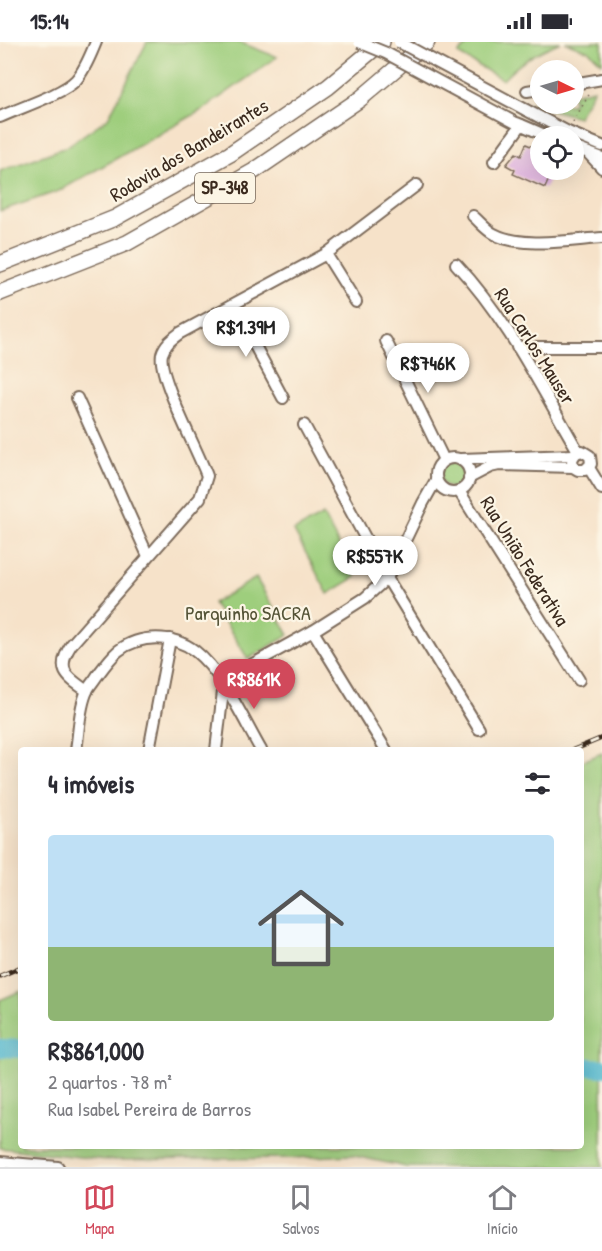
<!DOCTYPE html>
<html lang="pt">
<head>
<meta charset="utf-8">
<style>
	body { margin:0; font-family:"Patrick Hand",sans-serif; background:#f7f7f7; color:#2b2b33; height:100vh; display:flex; flex-direction:column; font-size:22px; white-space:nowrap }
	* { box-sizing:border-box; margin:0 }
	p { font-size:20px; color:#7c7c81 }
	.icon { flex:none; width:33px; height:33px; fill:none; stroke:currentColor; stroke-width:2; stroke-linecap:round; stroke-linejoin:round }
	.map { position:relative; flex:1; overflow:hidden }
	.sheet { position:absolute; left:18px; top:705px; width:566px; height:402px; display:flex; flex-direction:column; background:#fff; border-radius:6px; box-shadow:0 6px 24px #0002 }
	.sheet>* { flex:none }
	.needle { width:39px; rotate:95deg }
	.tools { position:absolute; left:530px; top:18px; display:grid; gap:12px }
	.tools a { display:grid; place-items:center; width:54px; height:54px; border-radius:50%; background:#fff; box-shadow:0 6px 24px #0002; font-size:30px }
	.price { position:absolute; translate:-50% -51px; padding:0 14px; border-radius:21px; background:#fff; color:#222; font-size:20px; line-height:39px; filter:drop-shadow(0 2px 3px #0008) }
	.price::after { content:''; position:absolute; left:50%; top:36px; width:18px; height:14px; margin-left:-9px; background:inherit; clip-path:polygon(0 0,100% 0,50% 100%) }
	.price.selected { background:#d1495b; color:#fff }
	ul { padding:0; list-style:none }
	li { display:grid; align-content:center; gap:12px; height:318px; padding:0 30px }
	li span { display:grid; place-items:center; height:186px; border-radius:6px; color:#555 }
	li>.icon { margin-inline-start:auto }
	span .icon { width:108px; height:108px; fill:#fffc; stroke-width:1 }
	li b { font-size:26px }
	h2 { display:flex; justify-content:space-between; align-items:center; height:72px; padding:0 30px; font-size:26px }
	.status { display:flex; justify-content:space-between; align-items:center; height:42px; padding:0 30px; background:#fff; direction:ltr }
	.status svg { height:16px; fill:currentColor }
	.dock { display:flex; justify-content:space-around; align-items:center; height:84px; border-top:2px solid #e1e1e2; background:#fff; font-size:16px; color:#7c7c81 }
	.dock a { display:grid; justify-items:center; gap:3px }
	.dock .selected { color:#d1495b }
	.map>svg:first-child { display:block }
	.green { fill:#9ece7d; stroke:#6c7c4e; stroke-width:1.5 }
	.lines { fill:none; stroke-linecap:round; stroke-linejoin:round }
	.river { stroke:#52b9d0; stroke-width:18 }
	.building { fill:#ddaedf }
	.minor-casing { stroke:#7c6a5a; stroke-width:14 }
	.highway-casing { stroke:#7c6a5a; stroke-width:18 }
	.path { stroke:#7c6a5a; stroke-width:1.5; stroke-dasharray:1.5 4.5; stroke-linecap:butt }
	.minor { stroke:#fff; stroke-width:10 }
	.highway { stroke:#fff; stroke-width:15 }
	.rail-casing { stroke:#3b2a1e; stroke-width:5 }
	.rail { stroke:#fcf5e5; stroke-width:3; stroke-dasharray:9; stroke-linecap:butt }
	.minor-bridge-casing { stroke:#7c6a5a; stroke-width:14; stroke-linecap:butt }
	.minor-bridge { stroke:#fff; stroke-width:10 }
	.labels { text-anchor:middle; stroke-width:4.5; stroke-linejoin:round; paint-order:stroke }
	.shield { fill:#fcf5e5; stroke:#75675a; stroke-width:1.5 }
	.shield-label { font-size:18px; font-weight:bold; fill:#3b2a1e }
	.street-label { font-size:20px; fill:#3b2a1e; stroke:#fcf5e5 }
	.park-label { font-size:20px; fill:#545336; stroke:#fcf5e5 }
</style>
</head>
<body>
<div class="status"><b>15:14</b><svg viewBox="0 0 49 12"><path d="M0 12V9h3v3zM5 12V6h3v6zM10 12V3h3v9zM15 12V0h3v12zM26 1h20v11H26zM47 4h2v5h-2z"/></svg></div>
<div class="map">
<svg width="602" height="1125" viewBox="0 0 602 1125">
	<rect width="100%" height="100%" fill="#fcf5e5"/>
	<filter id="ink" filterUnits="userSpaceOnUse"><feTurbulence type="fractalNoise" baseFrequency=".0167" numOctaves="2"/><feDisplacementMap in="SourceGraphic" scale="12" xChannelSelector="R" yChannelSelector="G"/><feConvolveMatrix kernelMatrix="1 2 1 2 8 2 1 2 1" color-interpolation-filters="sRGB"/></filter>
	<filter id="wash" filterUnits="userSpaceOnUse"><feTurbulence type="fractalNoise" baseFrequency=".008" numOctaves="4" result="noise"/><feDisplacementMap in="SourceGraphic" scale="24" xChannelSelector="R" yChannelSelector="G"/><feGaussianBlur stdDeviation="1.35" result="paint"/><feColorMatrix in="noise" values="0 0 0 0 0 0 0 0 0 0 0 0 0 0 0 0 0 1.4 0 .05"/><feComposite in="paint" operator="in"/></filter>
	<g filter="url(#wash)">
		<rect width="100%" height="100%" fill="#f6e2c9"/>
		<!-- green -->
		<g class="green">
			<path d="M147,0H239L277,15L202,68L59,149L0,169V129L66,105L108,76Z"/>
			<path d="M470,0H561C538,9 519,20 503,38L458,12Z"/>
			<path d="M565,0H602V21L589,9Z"/>
			<path d="M594,47L578,75L529,62L540,59V62H573V52Z"/>
			<circle cx="453" cy="433" r="13"/>
			<path d="M323,473L356,535L328,552L294,489Z"/>
			<path d="M256,536L289,593L248,617L213,561Z"/>
			<path d="M602,711V1125H407L350,1113L293,1116L107,1118L0,1106V958L21,949V1104H580L581,720Z"/>
		</g>
		<g class="lines">
			<!-- river -->
			<g class="river">
				<path d="M0,1006L21,1007"/>
				<path d="M580,1024L602,1026"/>
			</g>
		</g>
		<g id="blocks">
			<!-- building -->
			<path class="building" d="M526,102L540,108V128H553L545,146L513,132L515,128L506,123L516,111L521,114Z"/>
		</g>
	</g>
	<g filter="url(#ink)">
		<use href="#blocks" fill-opacity="0" stroke="#7c6a5a" stroke-width="1.5"/>
		<g class="lines">
			<defs>
				<g id="minor">
					<path d="M573,42L602,37"/>
					<path d="M527,49L540,47"/>
					<path d="M526,68L568,90L602,104"/>
					<path d="M0,75C19,66 63,52 76,38C85,28 91,12 96,0"/>
					<path d="M517,81L547,94"/>
					<path d="M573,105L602,116"/>
					<path d="M589,112L602,126"/>
					<path d="M494,120L521,83"/>
					<path d="M473,174C480,180 486,188 494,192C522,207 571,198 602,196"/>
					<path d="M326,212L356,260"/>
					<path d="M456,222C507,276 541,346 578,409"/>
					<path d="M233,263L283,356"/>
					<path d="M386,299L444,418"/>
					<path d="M517,305H602"/>
					<path d="M77,356L148,514"/>
					<path d="M304,383L387,536L479,687"/>
					<circle cx="453" cy="433" r="17"/>
					<path d="M461,417L573,413"/>
					<path d="M589,426L602,447"/>
					<path d="M469,436L490,425L499,423L573,425L578,428H585L591,422L590,414L582,409L576,411L572,417L573,425"/>
					<path d="M459,449L579,638"/>
					<path d="M313,589L386,708"/>
					<path d="M87,649C67,635 55,628 71,603L200,456L207,434C198,409 157,333 162,312C165,302 172,297 180,291L326,212L417,143"/>
					<path d="M76,708C79,690 79,666 87,649C89,644 94,639 97,634C103,626 110,616 118,609C140,592 173,592 195,609C223,631 243,677 261,708"/>
					<path d="M149,708L170,597"/>
					<path d="M216,708L224,641L244,627L313,589L365,556L387,536L423,461L436,438"/>
					<path d="M0,1120L58,1125"/>
				</g>
				<g id="highway">
					<path d="M0,222L115,176L230,112L328,45L382,0"/>
					<path d="M0,251L127,201L254,129L360,57L427,0"/>
				</g>
			</defs>
			<!-- minor casing -->
			<use href="#minor" class="minor-casing"/>
			<!-- highway casing -->
			<use href="#highway" class="highway-casing"/>
			<!-- path -->
			<path class="path" d="M573,80L590,51"/>
			<!-- minor -->
			<use href="#minor" class="minor"/>
			<!-- highway -->
			<use href="#highway" class="highway"/>
			<defs>
				<g id="rail">
					<path d="M573,708L602,696"/>
					<path d="M0,934L21,925"/>
				</g>
			</defs>
			<!-- rail casing -->
			<use href="#rail" class="rail-casing"/>
			<!-- rail -->
			<use href="#rail" class="rail"/>
			<defs>
				<g id="minor-bridge">
					<path d="M359,0L386,11L514,80"/>
					<path d="M399,0L526,68"/>
				</g>
			</defs>
			<!-- minor-bridge casing -->
			<use href="#minor-bridge" class="minor-bridge-casing"/>
			<!-- minor-bridge -->
			<use href="#minor-bridge" class="minor-bridge"/>
		</g>
	</g>
	<g class="labels">
		<!-- shield labels -->
		<rect class="shield" x="195" y="131" width="60" height="30" rx="4.5"/>
		<g class="shield-label">
			<text x="225" y="152">SP-348</text>
		</g>
		<!-- street labels -->
		<g class="street-label">
			<text transform="translate(189 108) rotate(-31)" y="7">Rodovia dos Bandeirantes</text>
			<text transform="translate(535 304) rotate(58)" y="7">Rua Carlos Mauser</text>
			<text transform="translate(525 519) rotate(58)" y="7">Rua União Federativa</text>
		</g>
		<!-- park labels -->
		<g class="park-label">
			<text x="248" y="578">Parquinho SACRA</text>
		</g>
	</g>
</svg>
<div class="tools">
<a><svg class="needle" viewBox="-14 -14 28 28"><path d="M0-13l5 13h-10z" fill="#e53935"/><path d="M0 13l5-13h-10z" fill="#7c7c81"/></svg></a>
<a><svg class="icon" aria-label="locate" viewBox="0 0 24 24"><circle cx="12" cy="12" r="6"/><path d="M12 2v4M12 18v4M2 12h4M18 12h4"/></svg></a>
</div>
<b class="price" style="left:246px;top:316px">R$1.39M</b>
<b class="price" style="left:428px;top:352px">R$746K</b>
<b class="price" style="left:375px;top:545px">R$557K</b>
<b class="price selected" style="left:254px;top:668px">R$861K</b>
<section class="sheet">
<h2>4 imóveis<svg class="icon" aria-label="filters" viewBox="0 0 24 24"><path d="M4 7h16M4 17h16"/><circle cx="9" cy="7" r="2"/><circle cx="15" cy="17" r="2"/></svg></h2>
<ul>
<li><span style="background:linear-gradient(#bfe0f5 60%,#8fb573 0)"><svg class="icon" aria-label="home" viewBox="0 0 24 24"><path d="M3 11l9-7 9 7M6 9v11h12V9"/></svg></span><div><b>R$861,000</b><p>2 quartos · 78 m²</p><p>Rua Isabel Pereira de Barros</p></div></li>
</ul>
</section>
</div>
<nav class="dock">
<a class="selected"><svg class="icon" aria-label="map" viewBox="0 0 24 24"><path d="M3 6l6-2 6 2 6-2v14l-6 2-6-2-6 2zM9 4v14M15 6v14"/></svg>Mapa</a>
<a><svg class="icon" aria-label="saved" viewBox="0 0 24 24"><path d="M7 4h10v16l-5-4-5 4z"/></svg>Salvos</a>
<a><svg class="icon" aria-label="home" viewBox="0 0 24 24"><path d="M3 11l9-7 9 7M6 9v11h12V9"/></svg>Início</a>
</nav>
</body>
</html>
